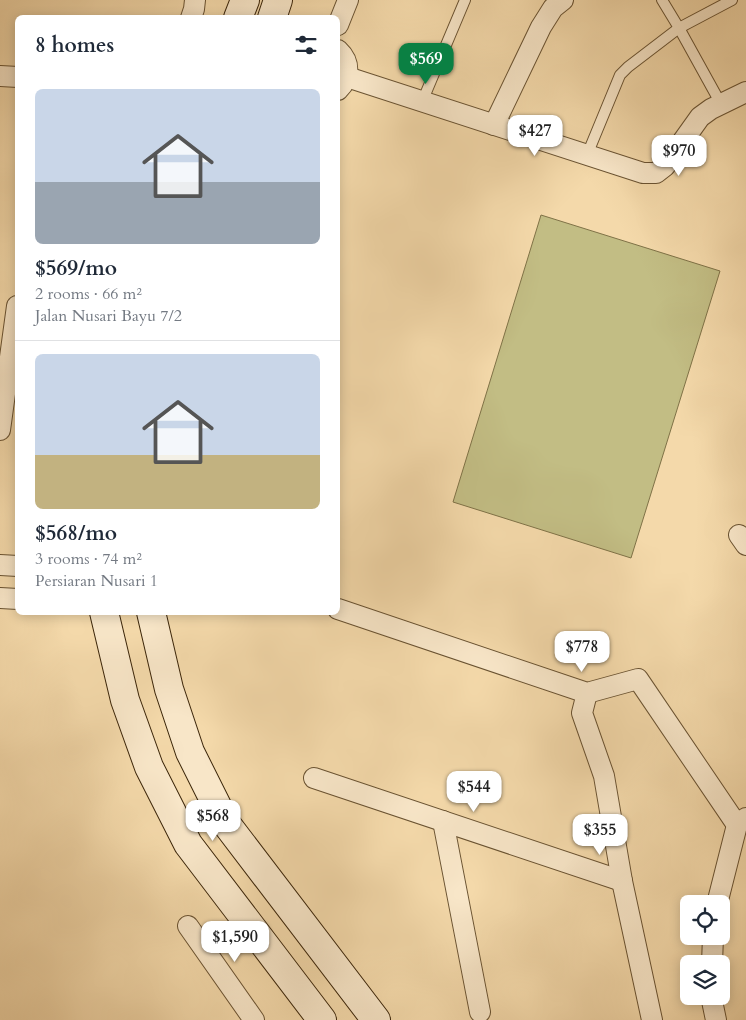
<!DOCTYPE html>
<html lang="en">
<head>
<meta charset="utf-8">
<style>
	body { margin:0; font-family:Cardo,serif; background:#f6f6f7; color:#1f2937; height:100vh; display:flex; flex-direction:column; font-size:19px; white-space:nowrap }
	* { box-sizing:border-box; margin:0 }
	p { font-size:16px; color:#747a83 }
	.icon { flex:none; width:28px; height:28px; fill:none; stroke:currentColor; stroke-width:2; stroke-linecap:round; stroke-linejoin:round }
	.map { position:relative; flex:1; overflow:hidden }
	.details { position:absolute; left:15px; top:15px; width:325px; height:600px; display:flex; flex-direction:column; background:#fff; border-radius:8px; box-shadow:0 2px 12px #0003 }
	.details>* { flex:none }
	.controls { position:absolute; left:680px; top:895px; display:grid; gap:10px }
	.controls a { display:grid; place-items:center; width:50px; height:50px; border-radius:8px; background:#fff; box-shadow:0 2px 12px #0003; font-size:25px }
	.price { position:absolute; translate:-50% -42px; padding:0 11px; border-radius:10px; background:#fff; color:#222; font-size:16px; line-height:32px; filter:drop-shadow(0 1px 2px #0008) }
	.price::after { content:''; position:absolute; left:50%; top:30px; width:15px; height:11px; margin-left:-8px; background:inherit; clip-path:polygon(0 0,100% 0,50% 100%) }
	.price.active { background:#0b8043; color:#fff }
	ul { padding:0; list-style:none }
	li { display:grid; align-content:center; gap:10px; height:265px; padding:0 20px }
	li+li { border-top:1px solid #e0e1e3 }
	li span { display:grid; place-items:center; height:155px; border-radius:8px; color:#555 }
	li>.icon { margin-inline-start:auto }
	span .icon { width:90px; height:90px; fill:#fffc; stroke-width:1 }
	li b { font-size:21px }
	h2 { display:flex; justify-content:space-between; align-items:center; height:60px; padding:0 20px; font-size:21px }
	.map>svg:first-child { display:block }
	.green { fill:#c2bd84; stroke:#7f7247 }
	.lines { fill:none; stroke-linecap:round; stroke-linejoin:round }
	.service-casing { stroke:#6a5332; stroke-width:12 }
	.minor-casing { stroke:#6a5332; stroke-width:22 }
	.secondary-casing { stroke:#3c260a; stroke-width:30 }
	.service { stroke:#f8e6c8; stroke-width:10 }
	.minor { stroke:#f8e6c8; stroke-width:20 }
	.secondary { stroke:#f8e6c8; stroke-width:28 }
</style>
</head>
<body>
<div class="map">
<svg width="746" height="1020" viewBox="0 0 746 1020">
	<rect width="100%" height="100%" fill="#f4d9aa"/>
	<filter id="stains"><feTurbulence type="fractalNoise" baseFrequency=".004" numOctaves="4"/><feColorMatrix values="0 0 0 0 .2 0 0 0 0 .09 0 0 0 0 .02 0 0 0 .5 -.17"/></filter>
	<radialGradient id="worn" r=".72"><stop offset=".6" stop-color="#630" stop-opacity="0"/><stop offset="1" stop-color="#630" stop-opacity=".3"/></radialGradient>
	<!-- green -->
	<path class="green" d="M541,215L720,271L631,558L453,502Z"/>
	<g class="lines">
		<defs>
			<g id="service">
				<path d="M662,0L679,28L721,104"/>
				<path d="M422,102L465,0"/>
				<path d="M587,155L620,75L628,67L679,28L732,0"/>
			</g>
			<g id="minor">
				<path d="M191,18L194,9L195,0"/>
				<path d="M338,25L348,0"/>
				<path d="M338,50C351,62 350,78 338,90"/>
				<path d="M0,76L18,77"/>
				<path d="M347,77L643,173H656L665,166L700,117L711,109L746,92"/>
				<path d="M494,125L541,27L553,8L563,0"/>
				<path d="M0,430L17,306"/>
				<path d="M739,535L746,545"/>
				<path d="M0,565L18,566"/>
				<path d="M0,598L18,599"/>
				<path d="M338,609L587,693L638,679L737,825"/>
				<path d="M587,693L582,713L604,776L622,881L652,1020"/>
				<path d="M314,778L622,881"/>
				<path d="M443,821L480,1012"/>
				<path d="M717,904L737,825L746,818"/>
				<path d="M188,926L254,1020"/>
				<path d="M712,964L713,936"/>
				<path d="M711,996L716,1020"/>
			</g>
			<g id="secondary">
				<path d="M238,18L245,0"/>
				<path d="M272,18L278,0"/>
				<path d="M104,612L125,700L149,767L188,844L322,1020"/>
				<path d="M151,612L169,689L190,752L225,822L376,1020"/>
			</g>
		</defs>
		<!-- service casing -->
		<use href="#service" class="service-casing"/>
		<!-- minor casing -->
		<use href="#minor" class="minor-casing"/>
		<!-- secondary casing -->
		<use href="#secondary" class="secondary-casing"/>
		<!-- service -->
		<use href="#service" class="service"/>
		<!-- minor -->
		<use href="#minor" class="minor"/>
		<!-- secondary -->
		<use href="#secondary" class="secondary"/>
	</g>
	<rect width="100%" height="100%" filter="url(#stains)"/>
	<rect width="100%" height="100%" fill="url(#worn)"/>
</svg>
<div class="controls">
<a><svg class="icon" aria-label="locate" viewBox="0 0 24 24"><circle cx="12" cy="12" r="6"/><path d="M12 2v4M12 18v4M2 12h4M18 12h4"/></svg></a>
<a><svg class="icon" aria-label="layers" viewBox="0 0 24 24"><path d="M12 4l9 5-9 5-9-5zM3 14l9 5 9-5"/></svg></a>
</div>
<b class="price active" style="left:426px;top:85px">$569</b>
<b class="price" style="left:535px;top:157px">$427</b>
<b class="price" style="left:679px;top:177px">$970</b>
<b class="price" style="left:582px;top:673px">$778</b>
<b class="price" style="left:474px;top:813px">$544</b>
<b class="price" style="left:213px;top:842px">$568</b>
<b class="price" style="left:600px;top:856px">$355</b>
<b class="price" style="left:235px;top:963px">$1,590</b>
<section class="details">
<h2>8 homes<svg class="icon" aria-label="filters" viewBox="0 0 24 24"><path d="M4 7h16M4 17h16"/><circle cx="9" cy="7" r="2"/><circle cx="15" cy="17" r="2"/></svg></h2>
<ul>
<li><span style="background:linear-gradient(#c9d6e8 60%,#9aa5b1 0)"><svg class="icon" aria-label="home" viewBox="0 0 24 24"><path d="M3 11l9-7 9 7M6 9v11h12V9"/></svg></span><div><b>$569/mo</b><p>2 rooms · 66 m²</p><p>Jalan Nusari Bayu 7/2</p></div></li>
<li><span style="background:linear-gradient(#c9d6e8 65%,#c2b280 0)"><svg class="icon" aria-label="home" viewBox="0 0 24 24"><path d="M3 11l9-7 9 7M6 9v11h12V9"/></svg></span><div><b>$568/mo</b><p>3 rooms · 74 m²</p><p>Persiaran Nusari 1</p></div></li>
</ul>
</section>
</div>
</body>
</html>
